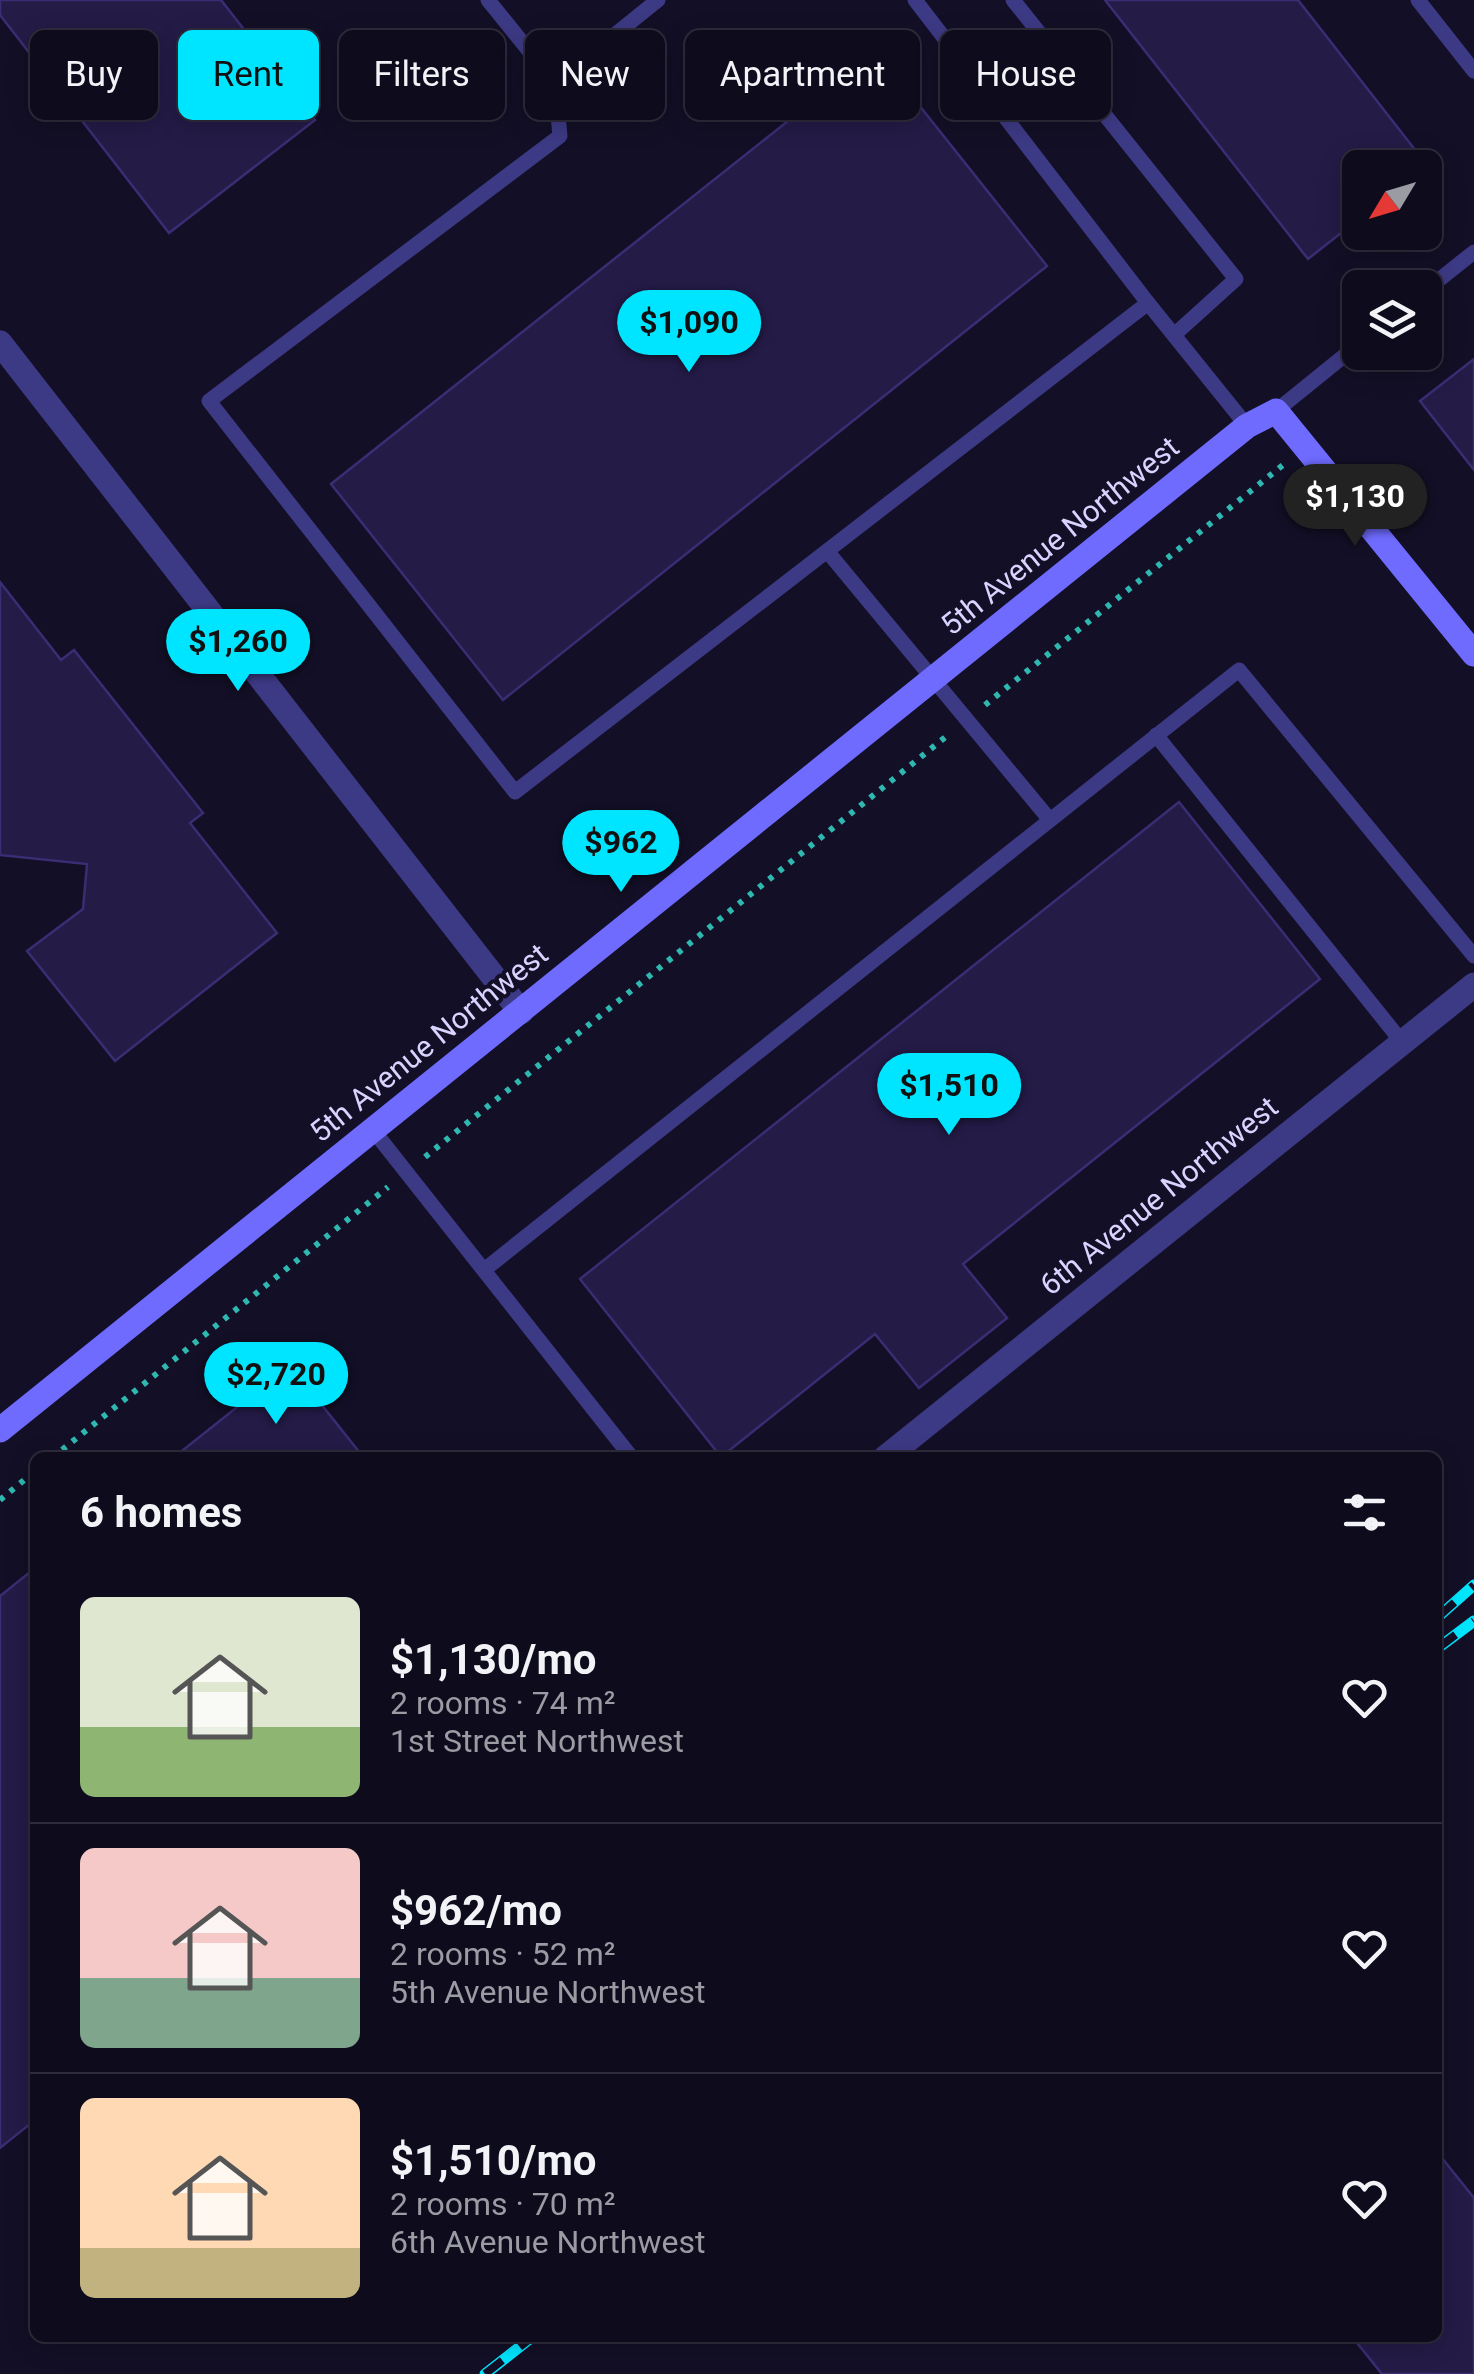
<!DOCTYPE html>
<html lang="en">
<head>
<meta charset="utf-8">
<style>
	body { margin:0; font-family:Roboto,sans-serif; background:#171425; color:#f1f3f6; height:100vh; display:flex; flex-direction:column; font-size:38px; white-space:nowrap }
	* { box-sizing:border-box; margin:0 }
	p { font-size:32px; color:#9b9ba3 }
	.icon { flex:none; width:55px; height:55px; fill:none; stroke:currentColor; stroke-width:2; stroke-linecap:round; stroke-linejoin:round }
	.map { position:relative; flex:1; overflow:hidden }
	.side { position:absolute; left:30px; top:1452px; width:1412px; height:890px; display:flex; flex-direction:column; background:#0e0b1c; border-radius:15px; box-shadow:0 5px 25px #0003,0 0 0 2px #2e2b3b }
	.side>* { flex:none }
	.top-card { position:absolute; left:30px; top:30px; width:1415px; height:90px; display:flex; gap:20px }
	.needle { width:65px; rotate:232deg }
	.buttons { position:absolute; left:1342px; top:150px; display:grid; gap:20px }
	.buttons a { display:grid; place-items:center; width:100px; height:100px; border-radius:15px; background:#0e0b1c; box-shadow:0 5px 25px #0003,0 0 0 2px #2e2b3b; font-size:50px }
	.price { position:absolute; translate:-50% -85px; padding:0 22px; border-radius:35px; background:#00e5ff; color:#111; font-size:32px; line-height:65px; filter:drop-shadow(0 2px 5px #0008) }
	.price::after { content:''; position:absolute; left:50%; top:60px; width:30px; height:22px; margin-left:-15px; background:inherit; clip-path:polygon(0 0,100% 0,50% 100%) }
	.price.on { background:#222; color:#fff }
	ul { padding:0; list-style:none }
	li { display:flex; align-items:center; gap:30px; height:250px; padding:0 50px }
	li+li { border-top:2px solid #2e2b3b }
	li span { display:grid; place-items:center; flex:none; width:280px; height:200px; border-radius:15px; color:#555 }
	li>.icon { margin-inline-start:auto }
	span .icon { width:120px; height:120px; fill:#fffc; stroke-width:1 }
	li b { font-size:42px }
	h2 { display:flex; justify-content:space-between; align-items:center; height:120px; padding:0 50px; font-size:42px }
	.tag { padding:0 35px; border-radius:15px; background:#0e0b1c; box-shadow:0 5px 25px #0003,0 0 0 2px #2e2b3b; font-size:35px; line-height:90px }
	.tag.on { background:#00e5ff; color:#111 }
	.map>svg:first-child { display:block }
	.building { fill:#241b47; stroke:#3b2d73; stroke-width:2.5 }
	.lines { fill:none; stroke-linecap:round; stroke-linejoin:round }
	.path { stroke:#2fb8b0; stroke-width:6; stroke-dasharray:5 8; stroke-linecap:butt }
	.lane { stroke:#3d3a85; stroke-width:15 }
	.street { stroke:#3d3a85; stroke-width:25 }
	.secondary { stroke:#6f6bff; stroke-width:25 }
	.rail-casing { stroke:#00e5ff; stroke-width:11 }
	.rail { stroke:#130f26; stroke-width:8; stroke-dasharray:22; stroke-linecap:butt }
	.labels { text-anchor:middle; stroke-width:8; stroke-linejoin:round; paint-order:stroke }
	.street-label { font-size:30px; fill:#d9d4ff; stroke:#130f26 }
</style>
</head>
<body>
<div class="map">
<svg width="1474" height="2374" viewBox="0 0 1474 2374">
	<rect width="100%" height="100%" fill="#130f26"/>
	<!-- building -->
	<g class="building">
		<path d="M0,0H221L315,120L169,233L0,15Z"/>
		<path d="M1105,0H1298L1427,165L1360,168V218L1308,259Z"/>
		<path d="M876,51L1047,266L503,700L331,484Z"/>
		<path d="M1474,359V470L1420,401Z"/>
		<path d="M0,582L61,660L74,650L203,813L190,823L277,933L115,1061L27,951L83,909L87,864L0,855Z"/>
		<path d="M1179,802L1320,979L963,1264L1007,1318L919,1388L875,1334L721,1457L580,1279Z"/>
		<path d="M290,1365L364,1458H173Z"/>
		<path d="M35,1568V2120L0,2148V1596Z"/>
		<path d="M1438,2153L1474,2198V2374H1382L1353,2338H1438Z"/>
	</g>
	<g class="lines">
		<!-- path -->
		<g class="path">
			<path d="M985,705L1283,465"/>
			<path d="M425,1157L948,735"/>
			<path d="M52,1458L388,1187"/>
			<path d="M0,1500L35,1471"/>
		</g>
		<!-- lane -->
		<g class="lane">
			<path d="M488,0L555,83L560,136L209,401L515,792L1148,303L915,0"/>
			<path d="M1013,0L1236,279L1174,335"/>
			<path d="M1418,0L1474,71"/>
			<path d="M555,83L658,0"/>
			<path d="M1425,291L1474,252"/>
			<path d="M1148,303L1247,426"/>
			<path d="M1276,411L1360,343"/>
			<path d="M827,551L1050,820"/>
			<path d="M1156,735L1402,1042"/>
			<path d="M373,1130L632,1458"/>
			<path d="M484,1270L1239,670L1474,956"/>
		</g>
		<!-- street -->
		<g class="street">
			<path d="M0,343L521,1012"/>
			<path d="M885,1458L1474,985"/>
		</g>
		<!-- secondary -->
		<path class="secondary" d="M0,1430L1247,426L1276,411L1474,654"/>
		<defs>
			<g id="rail">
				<path d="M1438,1617L1474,1585"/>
				<path d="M1438,1648L1474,1621"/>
				<path d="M485,2374L531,2338"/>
			</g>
		</defs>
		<!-- rail casing -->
		<use href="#rail" class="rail-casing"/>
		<!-- rail -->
		<use href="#rail" class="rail"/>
	</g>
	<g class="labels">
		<!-- street labels -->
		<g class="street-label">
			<text transform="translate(1060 536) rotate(-39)" y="10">5th Avenue Northwest</text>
			<text transform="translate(429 1043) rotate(-39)" y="10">5th Avenue Northwest</text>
			<text transform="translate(1159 1196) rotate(-39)" y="10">6th Avenue Northwest</text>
		</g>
	</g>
</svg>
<div class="buttons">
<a><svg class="needle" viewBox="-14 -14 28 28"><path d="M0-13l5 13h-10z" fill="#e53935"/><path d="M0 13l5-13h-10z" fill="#9b9ba3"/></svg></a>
<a><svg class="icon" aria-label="layers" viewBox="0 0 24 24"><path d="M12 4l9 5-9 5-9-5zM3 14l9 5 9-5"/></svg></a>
</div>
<b class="price" style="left:689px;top:375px">$1,090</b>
<b class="price on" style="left:1355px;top:549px">$1,130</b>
<b class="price" style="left:238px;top:694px">$1,260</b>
<b class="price" style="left:621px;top:895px">$962</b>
<b class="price" style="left:949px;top:1138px">$1,510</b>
<b class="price" style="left:276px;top:1427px">$2,720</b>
<div class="top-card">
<a class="tag">Buy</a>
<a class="tag on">Rent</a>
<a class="tag">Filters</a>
<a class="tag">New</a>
<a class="tag">Apartment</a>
<a class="tag">House</a>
</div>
<section class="side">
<h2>6 homes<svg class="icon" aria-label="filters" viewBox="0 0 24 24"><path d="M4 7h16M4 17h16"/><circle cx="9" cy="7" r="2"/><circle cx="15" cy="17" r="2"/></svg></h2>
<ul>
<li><span style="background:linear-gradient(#dfe7d0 65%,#8fb573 0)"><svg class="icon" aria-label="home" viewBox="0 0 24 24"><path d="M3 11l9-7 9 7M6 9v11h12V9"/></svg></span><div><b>$1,130/mo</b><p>2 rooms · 74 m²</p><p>1st Street Northwest</p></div><svg class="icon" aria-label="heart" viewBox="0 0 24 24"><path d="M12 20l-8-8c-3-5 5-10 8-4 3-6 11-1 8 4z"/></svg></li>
<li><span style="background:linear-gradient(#f6c9c9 65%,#7fa58c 0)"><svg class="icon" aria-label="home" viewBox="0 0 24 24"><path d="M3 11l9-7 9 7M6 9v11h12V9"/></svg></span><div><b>$962/mo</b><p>2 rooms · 52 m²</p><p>5th Avenue Northwest</p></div><svg class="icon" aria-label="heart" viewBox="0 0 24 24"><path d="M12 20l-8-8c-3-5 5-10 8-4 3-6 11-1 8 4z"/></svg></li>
<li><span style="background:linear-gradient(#ffd9b3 75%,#c2b280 0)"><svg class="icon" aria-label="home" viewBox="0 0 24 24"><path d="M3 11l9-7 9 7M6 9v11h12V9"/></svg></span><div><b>$1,510/mo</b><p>2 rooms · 70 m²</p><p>6th Avenue Northwest</p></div><svg class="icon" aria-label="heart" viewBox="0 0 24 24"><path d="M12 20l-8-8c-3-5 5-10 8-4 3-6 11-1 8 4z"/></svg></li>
</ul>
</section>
</div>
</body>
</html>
